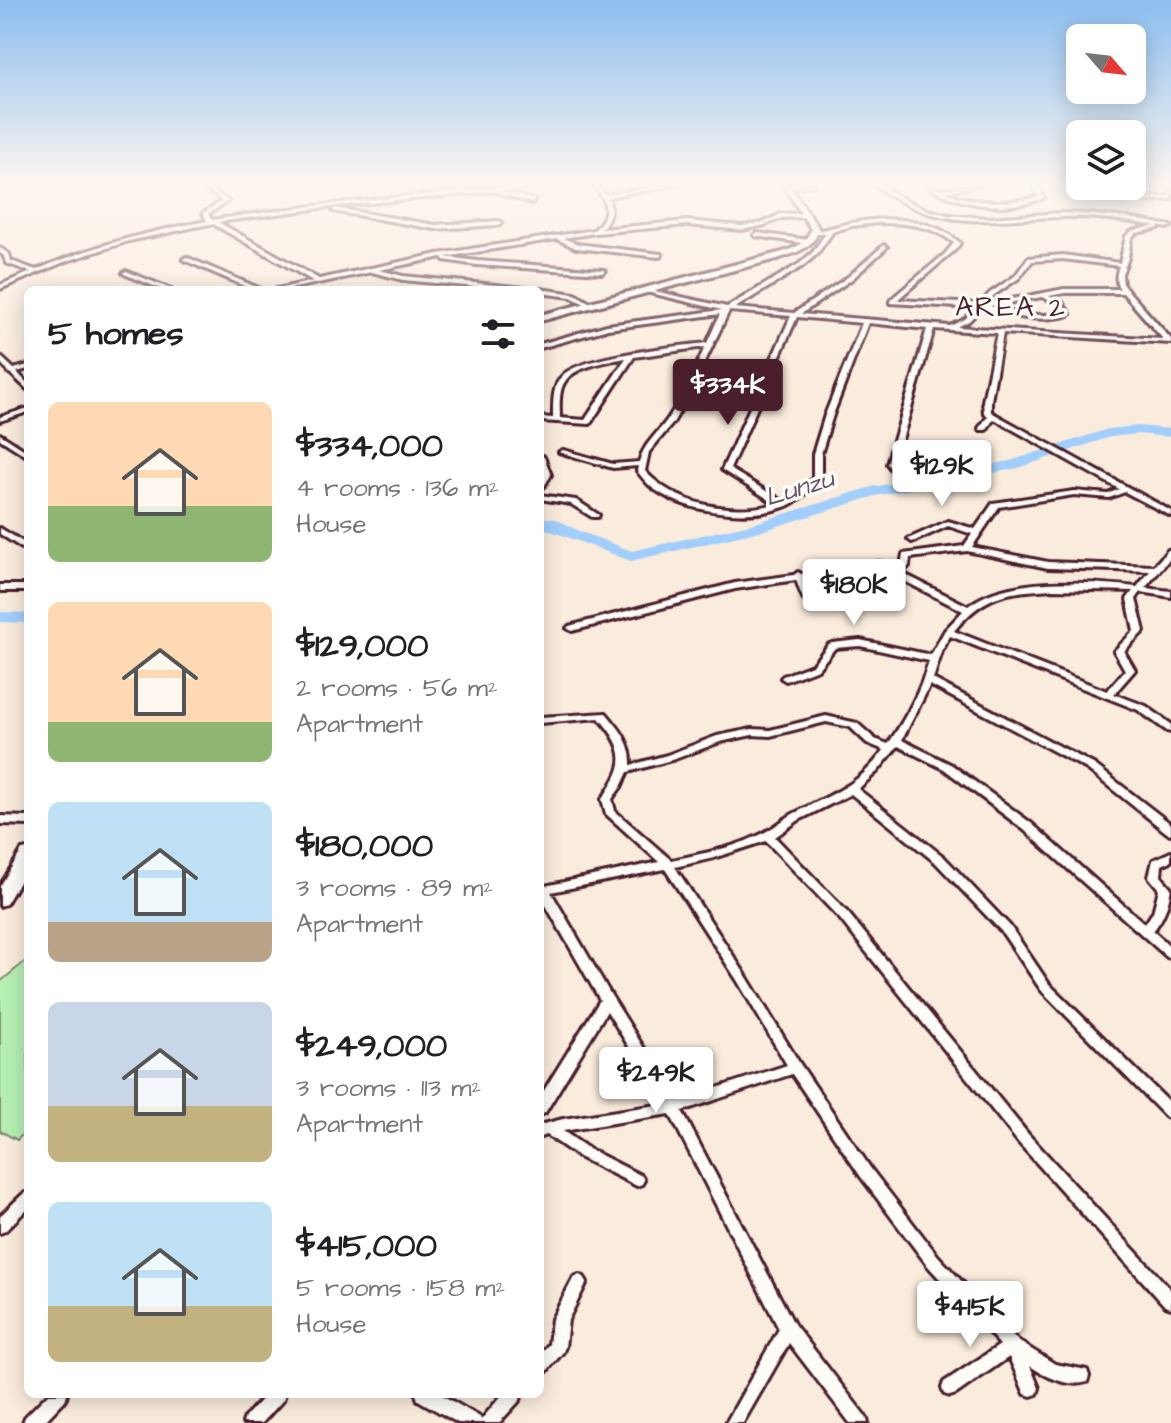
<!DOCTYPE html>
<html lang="en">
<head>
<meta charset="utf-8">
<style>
	body { margin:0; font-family:"Architects Daughter",sans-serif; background:#f2f2f2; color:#202124; height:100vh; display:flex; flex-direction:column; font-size:30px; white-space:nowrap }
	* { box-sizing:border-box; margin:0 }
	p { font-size:26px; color:#757577 }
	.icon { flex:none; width:44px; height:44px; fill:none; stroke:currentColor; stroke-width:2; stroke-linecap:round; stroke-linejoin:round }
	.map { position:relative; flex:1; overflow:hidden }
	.side { position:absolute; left:24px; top:286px; width:520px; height:1112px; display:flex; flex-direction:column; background:#fff; border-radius:12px; box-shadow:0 4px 20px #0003 }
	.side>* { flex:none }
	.needle { width:52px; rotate:118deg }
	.fabs { position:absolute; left:1066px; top:24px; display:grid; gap:16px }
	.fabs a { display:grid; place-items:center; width:80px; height:80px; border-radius:12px; background:#fff; box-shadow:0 4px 20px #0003; font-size:40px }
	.price { position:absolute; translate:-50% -68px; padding:0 18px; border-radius:8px; background:#fff; color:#222; font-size:26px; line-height:52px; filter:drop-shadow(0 2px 4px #0008) }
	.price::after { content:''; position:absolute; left:50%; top:48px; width:24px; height:18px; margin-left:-12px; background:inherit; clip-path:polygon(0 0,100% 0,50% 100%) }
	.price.on { background:#4a1f2b; color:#fff }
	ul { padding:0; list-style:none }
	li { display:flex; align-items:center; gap:24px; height:200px; padding:0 24px }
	li span { display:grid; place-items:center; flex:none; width:224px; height:160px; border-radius:12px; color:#555 }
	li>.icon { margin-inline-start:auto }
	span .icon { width:96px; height:96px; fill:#fffc; stroke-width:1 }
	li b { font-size:34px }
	h2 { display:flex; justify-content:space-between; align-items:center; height:96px; padding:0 24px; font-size:34px }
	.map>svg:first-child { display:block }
	.green { fill:#b5efb3; stroke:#80876f; stroke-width:2 }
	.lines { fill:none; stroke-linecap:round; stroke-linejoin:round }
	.river { fill:#a1cefc; fill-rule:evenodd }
	.street-casing { stroke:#4a1f2b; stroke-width:6 }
	.secondary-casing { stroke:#4a1f2b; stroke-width:6 }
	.street { fill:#fdfcf7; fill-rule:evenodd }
	.secondary { fill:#fdfcf7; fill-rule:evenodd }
	.labels { text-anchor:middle; stroke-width:7; stroke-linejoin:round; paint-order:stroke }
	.far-water-label { font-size:26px; font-style:italic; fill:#64546a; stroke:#fdfcf7 }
	.far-quarter-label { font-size:28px; letter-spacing:2px; fill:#4a1f2b; stroke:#fdfcf7 }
</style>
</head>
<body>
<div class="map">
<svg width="1171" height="1423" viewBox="0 0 1171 1423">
	<rect width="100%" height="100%" fill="#faecdd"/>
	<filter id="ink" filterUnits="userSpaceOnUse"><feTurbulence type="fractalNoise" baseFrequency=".0125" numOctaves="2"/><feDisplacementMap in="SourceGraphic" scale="16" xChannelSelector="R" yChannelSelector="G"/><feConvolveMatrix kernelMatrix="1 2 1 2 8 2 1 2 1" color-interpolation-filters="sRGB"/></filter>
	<g filter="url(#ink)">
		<!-- green -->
		<path class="green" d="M28,959V1129L17,1140L0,1131V982Z"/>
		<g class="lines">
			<!-- river -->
			<g class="river">
				<path d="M1138,426L1171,429V437L1138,434L1110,437L1018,468L875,496L765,530L631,561L540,527V517L556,519L581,532L632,551L755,523L872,487L1010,461L1108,429Z"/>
				<path d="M0,612L28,613V623L0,622Z"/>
			</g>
			<defs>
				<g id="street">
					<path d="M201,185H206L228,201L208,214L212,220C317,203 423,195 529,185H547L501,191L534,200L532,203L498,193L499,191L337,206L218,222L319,279L438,254L594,230C612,213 607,200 592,185H597L606,195L666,185H677L608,197C613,209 610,219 601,229L687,221L742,226L762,223L781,214L808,213L811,215L808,217L782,218L765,225L742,230L687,225L596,233L563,238L577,244L661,254L662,255L659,257L576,248L557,239L445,257L477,261L604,270L605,271L602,273L477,265L444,260L442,257L379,270L403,276L526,288L529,290H508L403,280L372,272L284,290H273L313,281L213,224H209L129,241L64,262L0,289V285L31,272L6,263L4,256L0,253V248L9,254L11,261L36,270C90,247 149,231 207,221L203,213L222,201Z"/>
					<path d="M794,185H814L788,188L786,187Z"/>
					<path d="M875,185H880L905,200L928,210L948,215L988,218L1062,213L1088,214L1128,218L1171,226L1168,228L1159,226V228L1136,233L1131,238L1128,258L1122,274L1123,285L1171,339V343L1003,333L991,401V412L1171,511V516L1125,492L1109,498L1074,495L999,507L972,547L1048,562L1154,566L1168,550L1171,549V557L1145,588L1171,591V597L1141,592L1136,599L1144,631L1124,651L1135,670L1114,694L1146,706L1171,724V732L1167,731L1138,710L950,636L942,651L933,679L1095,765L1171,824V834L1167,833L1087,769L930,685L902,740L952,765L1031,823L1145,924L1153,912L1159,889L1149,877L1153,860L1171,852V861L1162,865L1161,876L1171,888C1168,905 1164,918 1153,931L1171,947V958L1167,957L1023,829L944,769L898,746L878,771L858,789L944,857L1010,926L1049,984L1171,1104V1119L1166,1117L1041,990L1002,932L936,863L851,794L799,820L775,837L848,913L1028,1134L1171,1290V1308L1165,1306L1018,1142L840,919L766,841L714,858L675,867L745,974L800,1064L871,1169L938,1256L1018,1341L1055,1364L1087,1370L1089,1376L1087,1382C1068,1388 1045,1376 1030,1366L1039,1388L1037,1394L1031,1396L1025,1394L1009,1357L956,1394L950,1396L944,1394L942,1388L944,1382L1000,1345L928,1266L861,1177L792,1074L682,1111L794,1324L866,1417L868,1423H850L789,1343L743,1423H726L779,1329L670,1114L563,1131L589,1149L642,1176L644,1180L642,1184L637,1186L579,1157L547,1135L540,1137V1125L563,1119L664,1104L607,1011L545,1113L540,1115V1097L600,1000L540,895V887L659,862L606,814L602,799C626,765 628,751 599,718L540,723V717L606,713C619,728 632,743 631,765L667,755L717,736L752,729L770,730L826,716L857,723L875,739L888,744C906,718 921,690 929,661L860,646L835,648L818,669L786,681L781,678L783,676L812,665L829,644L832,643L860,640L931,655L945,630L963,611L879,568L804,579L815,601C841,603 865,594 891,599L892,601L891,603C883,603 874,602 865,603C852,603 817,612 807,603C801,598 799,587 796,580L735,589L572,631L567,628L569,626L735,583L794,575L798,572L801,574L880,562L895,569L901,565L903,554L964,546L972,534L948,526L915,541L912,542L908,539L948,521L975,529L993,503L1074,491L1108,494L1119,489L994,419L986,430H980L979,428L988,416L984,413L983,401L997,333L934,329L895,464L903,473L918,481V485H915L897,477L887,464L927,329L868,323L833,415L821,454V479C811,490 800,500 787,506C749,521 681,513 649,485C645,481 641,476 637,471L638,466L613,468L559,452L563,450L613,464L639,462C643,445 657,434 667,420C683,397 694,372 705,347L634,357L590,424L540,421V417L553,418C553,405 552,386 562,376C580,356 678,346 707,343L720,314L608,329L540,348V344L607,325L722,310L642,291L645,289L727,307L799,264L813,252L826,233H814V231C827,230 838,225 851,223C887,216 932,217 960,243L956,249L897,300L979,304L990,293L1015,276L1028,258L1063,255L1120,263L1126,236L1132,231L1156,226C1126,221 1095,216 1064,217C988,218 942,234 875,185ZM878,223C906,223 932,225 954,243L945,254L896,295L890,301V303L976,308L965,319L950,326L801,314L852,279L886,248L887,247L884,245L848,277L794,313L735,308L803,266L817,254L832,233L831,232L852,226ZM1063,259L1119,266C1116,274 1115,282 1120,289H1064L986,304L994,295L1019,278L1032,261ZM1064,293H1123L1163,339L957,327L969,321L982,308C1010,317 1041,323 1069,315L1070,314L1062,302L1049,296ZM1042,297L1058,304L1063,313C1040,318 1013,313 990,306ZM729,311L791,316L722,470L776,504C731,515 677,506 645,471L649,452L673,423L691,391ZM797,317L862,323L825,415L813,454V478L798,492L783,501L730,469ZM626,358L585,420L560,418C560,407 558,390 566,380C576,366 610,361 626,358ZM967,551L1048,568L1150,571L1137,587C1088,582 1008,575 968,606L902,573L909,566L910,558ZM1052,589L1133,591L1127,599L1134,631L1114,651L1125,670L1107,691L954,631C984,594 1007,592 1052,589ZM826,722L850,727L867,743L884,750C858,786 837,791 799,811C787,816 778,825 767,831C740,847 701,854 671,860L615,811L612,799L621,787L628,772L675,759L720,742L752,735L770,736ZM665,869L737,980L787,1065L677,1101L612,997L551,892Z"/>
					<path d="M927,185C931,185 935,188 940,189C946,190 972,185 981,185L944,192C975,204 1006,204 1038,197L1034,185H1038L1044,198C1008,212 958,207 927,185Z"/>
					<path d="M1166,185H1171V189Z"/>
					<path d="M1100,186H1104L1103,190H1099Z"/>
					<path d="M1171,195V199L1145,201L1142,199Z"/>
					<path d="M335,208L435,225L499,221L502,223L499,225L435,229L333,211Z"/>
					<path d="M757,233L809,240L812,242L809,244L755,236L754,235Z"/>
					<path d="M186,257L261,289L262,290H254L184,260L183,259Z"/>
					<path d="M126,271L171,289L172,290H164L124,274L123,273Z"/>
					<path d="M540,289L575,294L594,305L589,306L571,297L540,293V290H538Z"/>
					<path d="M0,356L14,369L28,365V369L17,372L28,384V390L11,374L9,373L8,371L0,362Z"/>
					<path d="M28,408V412L0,421V417Z"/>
					<path d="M0,434L28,452V457L0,439Z"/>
					<path d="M540,455L544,457L551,475L543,488H540V480L543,475L540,467Z"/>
					<path d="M540,495L576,500L599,515L598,517H592L571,504L540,499Z"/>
					<path d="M0,528L28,545V552L0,534Z"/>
					<rect x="0" y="585" width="28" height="6"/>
					<path d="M0,816L28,817V825L0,824Z"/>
					<path d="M28,1192V1208L5,1231L0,1233V1216L23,1194Z"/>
					<path d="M579,1275L584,1277L587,1282L568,1320L565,1347L563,1352L546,1372L540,1374V1354L549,1344L552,1319L574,1277Z"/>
					<path d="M48,1394H67L65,1400L43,1423H23L25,1417Z"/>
					<path d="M266,1394H285L283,1400L262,1423H243L245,1417Z"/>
					<path d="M416,1394H440L480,1417L481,1420L503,1394H522L520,1400L499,1423H458L418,1400Z"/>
				</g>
				<g id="secondary">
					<path d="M783,185H789L819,229C813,249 795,253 777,259L540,321V315L771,255C788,251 805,247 811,229Z"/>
					<path d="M28,849V867L6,904L0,906V886L22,850Z"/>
				</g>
			</defs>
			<!-- street casing -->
			<use href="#street" class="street-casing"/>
			<!-- secondary casing -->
			<use href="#secondary" class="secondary-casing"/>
			<!-- street -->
			<use href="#street" class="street"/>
			<!-- secondary -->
			<use href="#secondary" class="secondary"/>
		</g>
	</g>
	<!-- sky -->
	<linearGradient id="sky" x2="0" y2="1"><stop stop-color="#8bbef0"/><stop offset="0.48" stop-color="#fdf6f0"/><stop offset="1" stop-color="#fdf6f0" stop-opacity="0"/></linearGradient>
	<rect width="1171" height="384" fill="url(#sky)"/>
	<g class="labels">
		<!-- far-water labels -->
		<g class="far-water-label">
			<text transform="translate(799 487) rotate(-17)" y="9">Lunzu</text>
		</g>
		<!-- far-quarter labels -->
		<g class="far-quarter-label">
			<text x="1011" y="316">AREA 2</text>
		</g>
	</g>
</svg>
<div class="fabs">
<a><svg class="needle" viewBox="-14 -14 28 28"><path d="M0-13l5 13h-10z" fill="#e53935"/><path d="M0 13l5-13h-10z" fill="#757577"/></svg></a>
<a><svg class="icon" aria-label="layers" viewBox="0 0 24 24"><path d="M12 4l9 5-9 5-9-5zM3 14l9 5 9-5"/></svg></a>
</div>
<b class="price on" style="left:728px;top:427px">$334K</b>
<b class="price" style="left:942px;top:508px">$129K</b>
<b class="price" style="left:854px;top:627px">$180K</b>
<b class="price" style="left:656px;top:1115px">$249K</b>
<b class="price" style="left:970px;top:1349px">$415K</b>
<section class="side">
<h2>5 homes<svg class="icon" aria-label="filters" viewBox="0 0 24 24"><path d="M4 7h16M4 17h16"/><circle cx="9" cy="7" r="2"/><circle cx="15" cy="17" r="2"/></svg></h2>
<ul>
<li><span style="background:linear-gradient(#ffd9b3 65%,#8fb573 0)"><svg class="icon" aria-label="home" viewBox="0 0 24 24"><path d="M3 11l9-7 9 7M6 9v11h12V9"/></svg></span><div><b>$334,000</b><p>4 rooms · 136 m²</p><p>House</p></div></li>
<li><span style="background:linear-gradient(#ffd9b3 75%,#8fb573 0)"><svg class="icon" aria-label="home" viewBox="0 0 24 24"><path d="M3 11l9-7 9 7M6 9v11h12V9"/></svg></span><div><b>$129,000</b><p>2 rooms · 56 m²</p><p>Apartment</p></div></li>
<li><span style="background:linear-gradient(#bfe0f5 75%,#b9a48a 0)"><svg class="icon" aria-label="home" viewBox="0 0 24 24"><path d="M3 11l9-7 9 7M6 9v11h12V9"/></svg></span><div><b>$180,000</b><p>3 rooms · 89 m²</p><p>Apartment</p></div></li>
<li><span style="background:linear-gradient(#c9d6e8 65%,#c2b280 0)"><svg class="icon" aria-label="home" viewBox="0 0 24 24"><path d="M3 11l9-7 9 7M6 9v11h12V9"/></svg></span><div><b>$249,000</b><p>3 rooms · 113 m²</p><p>Apartment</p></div></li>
<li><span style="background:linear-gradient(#bfe0f5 65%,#c2b280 0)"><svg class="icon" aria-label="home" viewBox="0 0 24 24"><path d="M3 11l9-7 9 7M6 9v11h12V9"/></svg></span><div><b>$415,000</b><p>5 rooms · 158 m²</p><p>House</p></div></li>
</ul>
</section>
</div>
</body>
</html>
